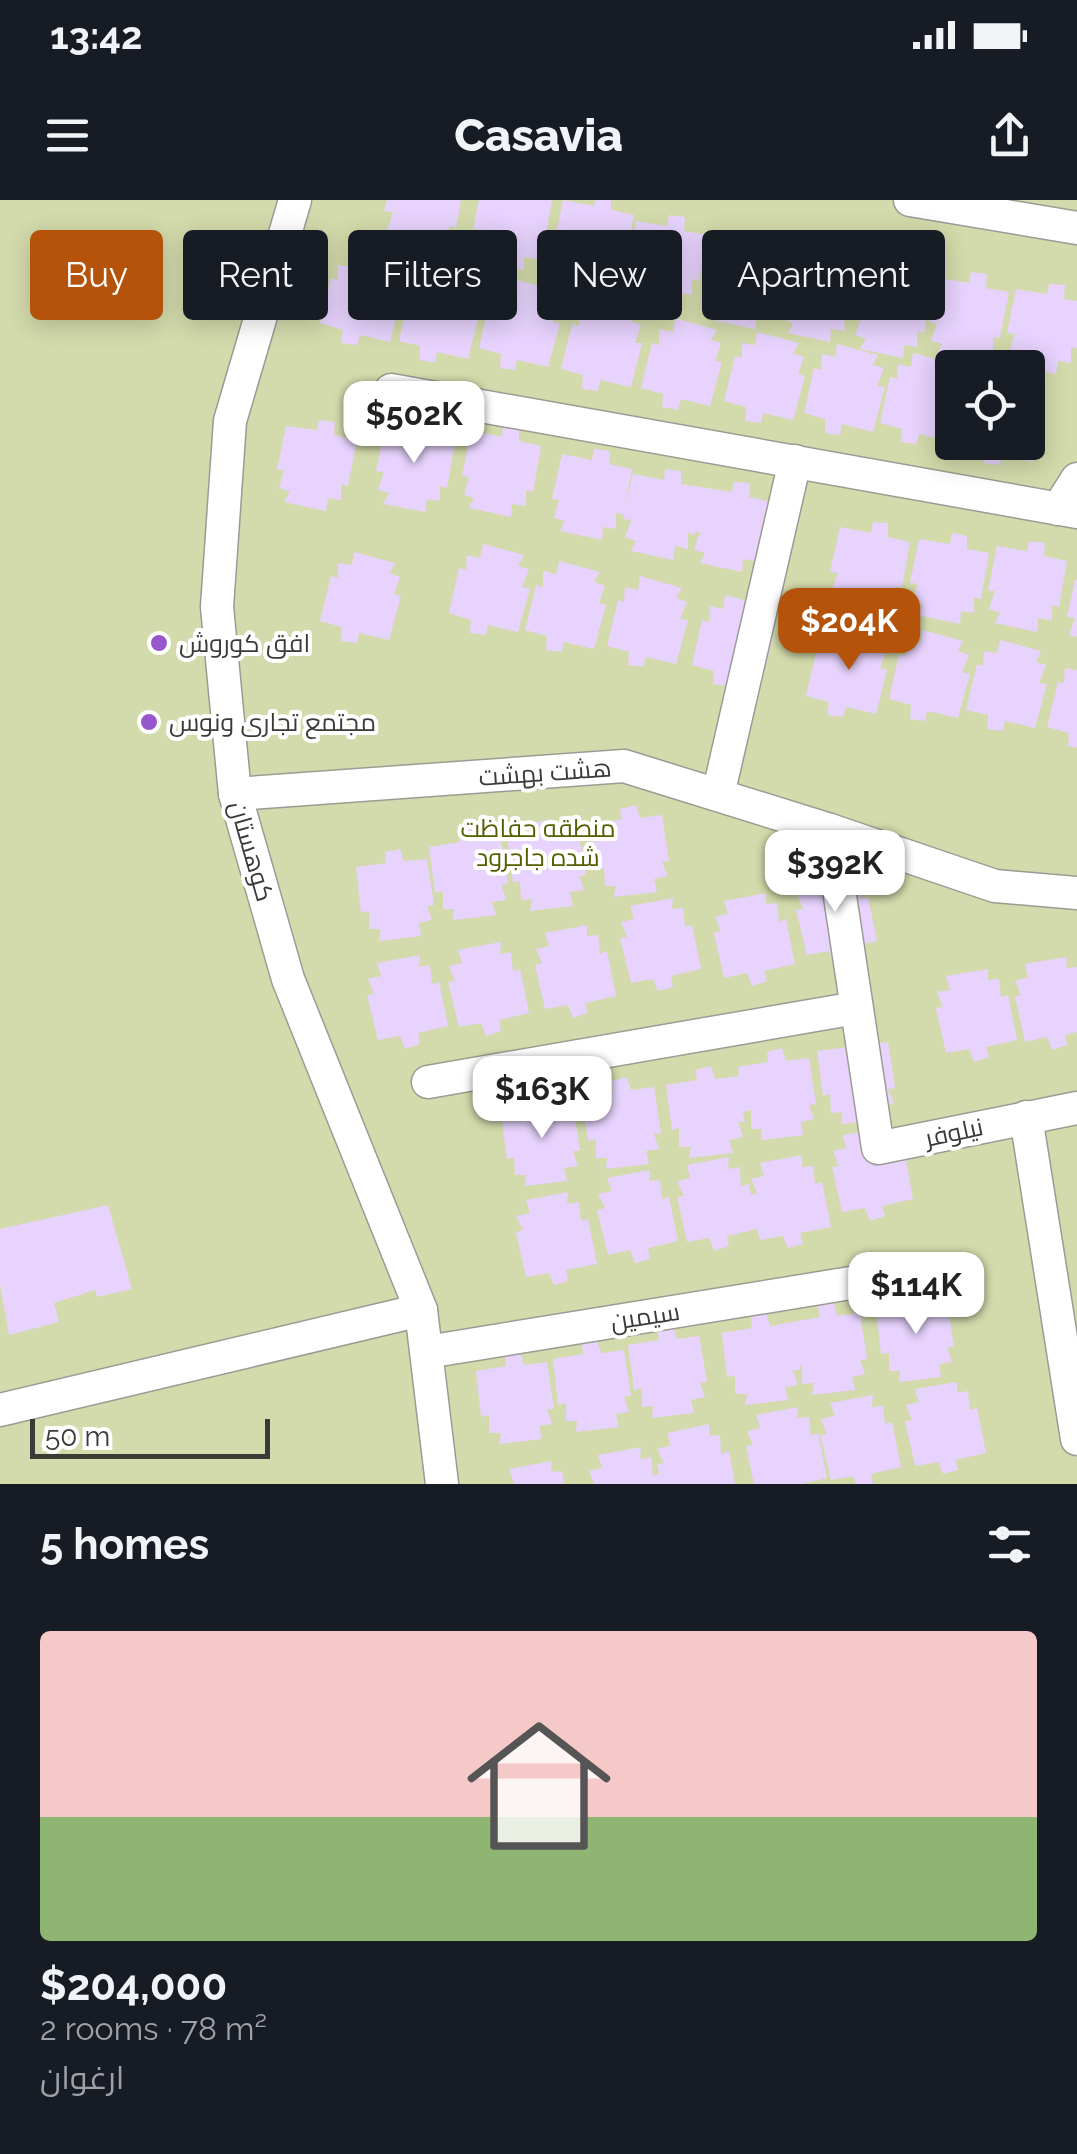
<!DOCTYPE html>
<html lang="en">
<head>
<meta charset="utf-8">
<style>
	body { margin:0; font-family:Raleway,Cairo,sans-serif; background:#242831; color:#f1f3f6; height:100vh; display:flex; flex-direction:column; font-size:38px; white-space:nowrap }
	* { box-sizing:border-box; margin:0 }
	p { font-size:32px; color:#9ea1a6 }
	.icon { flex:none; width:55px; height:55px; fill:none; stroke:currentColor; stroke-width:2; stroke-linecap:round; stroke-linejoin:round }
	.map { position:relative; height:1284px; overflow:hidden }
	.sheet { display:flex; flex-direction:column; background:#171b24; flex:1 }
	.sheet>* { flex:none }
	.hud { position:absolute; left:30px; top:30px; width:1018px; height:90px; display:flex; gap:20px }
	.tools { position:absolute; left:935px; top:150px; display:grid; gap:20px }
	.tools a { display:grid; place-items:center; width:110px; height:110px; border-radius:10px; background:#171b24; box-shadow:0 5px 25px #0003; font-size:50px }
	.scale { position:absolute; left:30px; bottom:25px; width:240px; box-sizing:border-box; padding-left:10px; border:5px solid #3a3b37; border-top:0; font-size:28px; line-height:35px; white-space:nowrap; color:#3a3b37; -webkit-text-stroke:8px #fff; paint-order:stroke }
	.price { position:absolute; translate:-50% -85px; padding:0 22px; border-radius:20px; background:#fff; color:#222; font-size:32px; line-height:65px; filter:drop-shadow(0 2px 5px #0008) }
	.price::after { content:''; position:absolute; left:50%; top:60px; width:30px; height:22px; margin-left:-15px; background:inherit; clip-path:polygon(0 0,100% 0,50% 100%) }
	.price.current { background:#b45309; color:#fff }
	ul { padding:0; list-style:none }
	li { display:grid; align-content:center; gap:20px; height:530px; padding:0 40px }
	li+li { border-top:2px solid #363941 }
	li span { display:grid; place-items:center; height:310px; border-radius:10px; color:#555 }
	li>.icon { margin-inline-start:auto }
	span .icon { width:180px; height:180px; fill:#fffc; stroke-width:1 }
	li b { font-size:42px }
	h2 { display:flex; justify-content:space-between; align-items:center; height:120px; padding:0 40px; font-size:42px }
	.pill { padding:0 35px; border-radius:10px; background:#171b24; box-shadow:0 5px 25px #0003; font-size:35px; line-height:90px }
	.pill.current { background:#b45309; color:#fff }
	.status { display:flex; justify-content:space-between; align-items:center; height:70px; padding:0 50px; background:#171b24; direction:ltr }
	.status svg { height:28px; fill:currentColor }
	header { display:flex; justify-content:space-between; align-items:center; height:130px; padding:0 40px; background:#171b24; font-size:45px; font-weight:800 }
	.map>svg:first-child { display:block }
	.green { fill:#d3dbac; fill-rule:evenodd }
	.building { fill:#e7d3fd }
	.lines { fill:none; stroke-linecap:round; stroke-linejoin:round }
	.minor-casing { stroke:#9a9c93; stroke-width:35 }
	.minor { stroke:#fff; stroke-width:32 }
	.poi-dot { fill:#9758ce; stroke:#fff; stroke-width:4 }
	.labels { text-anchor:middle; stroke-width:8; stroke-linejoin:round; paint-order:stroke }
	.poi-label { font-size:25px; fill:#3a3b37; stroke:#fff; text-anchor:start }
	.street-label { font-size:25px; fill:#3a3b37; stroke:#fff }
	.park-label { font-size:25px; fill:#555e00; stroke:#fff }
</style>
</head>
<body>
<div class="status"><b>13:42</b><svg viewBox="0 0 49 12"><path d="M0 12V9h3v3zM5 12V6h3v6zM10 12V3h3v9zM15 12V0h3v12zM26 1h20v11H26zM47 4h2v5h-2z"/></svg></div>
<header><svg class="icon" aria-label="menu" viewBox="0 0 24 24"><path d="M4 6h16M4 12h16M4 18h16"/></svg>Casavia<svg class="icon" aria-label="share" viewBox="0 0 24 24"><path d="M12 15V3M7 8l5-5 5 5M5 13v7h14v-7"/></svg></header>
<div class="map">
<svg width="1077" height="1284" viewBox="0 0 1077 1284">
	<rect width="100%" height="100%" fill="#f5f7ed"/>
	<!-- green -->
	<path class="green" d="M0,0H1077V1284H0ZM952,168H1028V242H952Z"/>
	<!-- building -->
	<g class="building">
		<path d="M387,0H461L456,28L449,26V41L436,39L435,53L392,43L397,33L387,30L393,12L384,11Z"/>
		<path d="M479,0H552L544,45L538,43L537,59L524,57L523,70L481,61L486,50L475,47L481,30L473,29Z"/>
		<path d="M563,0L594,6L595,0H611V10L634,15L625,61L618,60V75L605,73L604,86L561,77L567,67L556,64L562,46L554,45Z"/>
		<path d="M669,15L685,17L684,31L707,35L699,81L691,79L692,95L678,93L677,106L634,97L640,87L629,83L635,66L627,65L636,21L667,26Z"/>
		<path d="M748,38L763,40V54L785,59L777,105L770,103V118L757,116L755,129L713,120L718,110L708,107L714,89L706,88L715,44L746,49Z"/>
		<path d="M822,52L838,53L837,67L860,71L852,118L844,115L845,131L831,129L830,142L788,133L793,123L782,119L788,102L780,101L789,57L820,62Z"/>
		<path d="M354,54L395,65L390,75L400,79L394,96L401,98L390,142L360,135L357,145L341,143L343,130L320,123L331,78L338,80V65L352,67Z"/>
		<path d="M895,67L910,69V83L932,87L924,133L917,131V147L904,145L903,158L860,149L866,139L855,135L861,118L853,117L862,73L893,78Z"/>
		<path d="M432,71L473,83L468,93L479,96L472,114L479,115L468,159L437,152L435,163L420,160V146L399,141L409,95L416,98L417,82L430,85Z"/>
		<path d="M971,72L987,74L986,88L1009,92L1000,138L993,137V152L980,150L979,163L937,154L942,144L931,141L937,123L929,122L939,78L969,83Z"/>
		<path d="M512,79L554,90L548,100L559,104L552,122L560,123L548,167L517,160L515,170L500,168L501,154L479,148L489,103L496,106L497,90L510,93Z"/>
		<path d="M1049,84L1065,85L1064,99L1077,101V149L1071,147V163L1058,161L1056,174L1014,166L1020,155L1009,152L1015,134L1007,133L1016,89L1047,94Z"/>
		<path d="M595,100L636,111L631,121L641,125L635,143H642L631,187L600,180L598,191L582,189L583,175L561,169L572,124L579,126V110L593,113Z"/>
		<path d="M675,118L717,130L711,140L721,143L715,161L722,162L710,206L681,199L678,210L662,207L663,194L641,188L652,143L659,145V129L673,132Z"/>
		<path d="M757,132L799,143L793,153L804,157L798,174L805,176L793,220L763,213L761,223L745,221L746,207L724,201L735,156L742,158V143L755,145Z"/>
		<path d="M837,144L878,155L873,165L884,168L877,186L885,187L873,232L842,224L840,235L825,233V219L804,213L814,168L821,170L822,154L835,157Z"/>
		<path d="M913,153L955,164L949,175L952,176V228L949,241L919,234L916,244L901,242L902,229L880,223L890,177L897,179L898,164L911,167Z"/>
		<path d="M1028,182L1038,185L1032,195L1043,199L1036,216L1044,217L1032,262L1002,254L1000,265L984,263L985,249L965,242H1028Z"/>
		<path d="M319,220L335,222L334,235L357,240L348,286L341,284V300L328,298L326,311L284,302L290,292L279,288L284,270H277L286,226L317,230Z"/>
		<path d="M418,222L433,223V237L455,242L447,288L440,286V301L427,299L425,312L383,304L389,293L378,290L384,272L376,271L385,227L416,232Z"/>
		<path d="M503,226L519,228V241L541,246L533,292L526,290V306L512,304L511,317L469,308L474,298L464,295L469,277L462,276L471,231L502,237Z"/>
		<path d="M594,249L610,251L609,264L632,269L625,306L633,274L664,280L665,269L681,271V284L732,292L734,282L750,283L749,297L772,302L764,348L757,346V361L743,359L742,372L700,363L705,353L694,350L700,332H695V335L688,333V349L675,346L673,360L631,351L636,341L625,337L631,320L623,319L624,315L616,313V329L603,327L602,340L560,331L565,321L554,318L559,300L552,299L562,254L592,260Z"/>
		<path d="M873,322L888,323V337L910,342L902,388L895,386V401L882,399L880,413L838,404L843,393L832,390L838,373L830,372L840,327L871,333Z"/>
		<path d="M952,333L967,336V349L989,353L981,399L974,398V413L961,411L960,424L917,415L923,405L912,402L918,384L910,383L919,339L950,344Z"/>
		<path d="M1029,341L1045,343L1044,356L1067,361L1059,407L1052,405V421L1038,418L1037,432L995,423L1000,413L989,409L995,391H988L997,346L1027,351Z"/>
		<path d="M483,344L524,355L518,366L529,369L522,387L530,388L518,432L488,425L486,435L470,433L471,420L449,413L459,368L466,370L467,355L480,358Z"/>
		<path d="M354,352L395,363L390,373L400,377L394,394L401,396L389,440L359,433L357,443L341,441L342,427L320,421L331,376L338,378V363L352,365Z"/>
		<path d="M559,361L600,372L594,382L605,386L599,403L606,405L594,449L564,442L562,452L546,450L547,436L525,430L536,385L543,387V371L556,374Z"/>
		<path d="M640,376L682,388L676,398L687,402L680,419L688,420L676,464L646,457L643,467L628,465L629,452L607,446L618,400L624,402L625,387L638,390Z"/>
		<path d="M1075,380H1077V437L1069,435L1075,418L1067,417Z"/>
		<path d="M725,395L767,406L765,438L773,439L761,483L731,476L728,486L713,484L714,471L692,465L702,420L709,422L710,406L723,409Z"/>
		<path d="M840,426L882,437L876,447L886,451L880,468L887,470L876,514L846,507L843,517L827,515L829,502L806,496L817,450L824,452V437L838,439Z"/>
		<path d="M922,430L963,441L958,451L969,455L962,472L970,474L958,518L927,511L925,521L910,519L911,505L889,499L899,454L906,456L907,440L920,443Z"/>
		<path d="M1000,440L1041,451L1036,462L1046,465L1039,483L1047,484L1035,528L1005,521L1003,531L987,529L988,515L966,510L977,464L983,466L984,451L997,453Z"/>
		<path d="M1065,468L1077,470V548L1068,546L1069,533L1047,527L1058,482L1064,483Z"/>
		<path d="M636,605L640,618L662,615L669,661L662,662L668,676L654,679L657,692L614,697L616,686H605L604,668L597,669L591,624L622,619L620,609Z"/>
		<path d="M552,619L556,632L578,629L586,675L579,676L584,690L570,692L573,706L530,711L532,699L521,700L520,681L513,683L507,638L538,633L536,622Z"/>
		<path d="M474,628L478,641L501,639L508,684L501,685L506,700L492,702L496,715L453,720L454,709H443V691L435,693L429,647L460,642L459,632Z"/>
		<path d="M400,649L404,661L427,659L434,705L427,706L432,720L419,723L421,736L379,741L380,729H369V711L361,713L356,667L386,663L385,652Z"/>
		<path d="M849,670L848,682L859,680L861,699L868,697L877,741L847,748L834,764L829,751L807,755L796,710L803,709L797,694L810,691L806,678Z"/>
		<path d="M766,693V704L777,703L779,722L786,719L795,764L764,771L767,781L752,786L747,773L724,778L714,733L721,731L715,717L728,714L724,701Z"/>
		<path d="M673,698L672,709L683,708L685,727L692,725L701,769L671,776L673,787L658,791L653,779L631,783L620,738L627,737L621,722L634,719L630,706Z"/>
		<path d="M587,725V736L598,735L600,754L607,751L616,796L585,803L588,813L573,818L568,805L545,809L535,765L542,763L536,749L549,746L545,733Z"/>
		<path d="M501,742L500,754L511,752L513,771L520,769L529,813L499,820L501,831L486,836L481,823L459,827L448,782L455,781L449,766L462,763L458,750Z"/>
		<path d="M420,755L419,767L430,765L432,784L439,782L448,826L418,833L420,844L405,849L400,836L378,840L367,795L374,794L368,779L381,776L377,763Z"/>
		<path d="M1067,757L1066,768L1077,767V832L1065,835L1067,845L1052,850L1047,837L1025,842L1015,796L1021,795L1015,781L1028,777L1025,764Z"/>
		<path d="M988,769V780L999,779L1001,797L1008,795L1017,840L986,847L989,857L974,862L969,849L946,853L936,808L943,807L937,792L950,790L946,776Z"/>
		<path d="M888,842L895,888L888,889L894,903L880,906L883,919L841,924L842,912L831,913L830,894L823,896L817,851Z"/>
		<path d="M782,848L786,861L809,858L816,904L809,905L814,919L801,922L803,935L761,940L762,929H751V910L743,912L745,922H738L743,937L729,940L733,953L689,958L691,947H679V928L672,930L666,885L697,880L695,870L711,866L715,879L739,876L738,867L768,862L767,852Z"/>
		<path d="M627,877L631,890L654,887L661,933L654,934L659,949L646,951L649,964L606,969L607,958H596V939L588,941L582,896L613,891L611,881Z"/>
		<path d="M546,894L549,907L573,905L580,951H573L578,966L564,968L567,981L525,986L526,975H515L514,957L507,959L501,914L532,909L530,898Z"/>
		<path d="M885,928L905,954L913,999L882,1006L885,1016L870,1021L865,1008L842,1012L832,967L839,966L833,951L846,948L843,935Z"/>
		<path d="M802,955V967L813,966L815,984L822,982L831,1027L800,1033L803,1044L788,1048L783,1036L760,1040L757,1029L727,1036L729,1046L714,1051L709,1038L687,1042L677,997L684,996L677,981L690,978L687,965L729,957L728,969L740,967L741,986L749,984L751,995L757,993L751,979L764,976L760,963Z"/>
		<path d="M650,970L649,981L660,980L662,999L669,997L678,1041L648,1048L650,1059L635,1063L630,1050L608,1055L597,1010L605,1008L598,994L612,991L607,978Z"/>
		<path d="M568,992L567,1004L579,1002L581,1021L588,1019L597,1064L566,1070L568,1081L554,1085L549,1073L526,1077L516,1032L523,1030L516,1016L530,1013L526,1000Z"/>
		<path d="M108,1005L132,1089L97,1097L95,1090L54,1103L59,1122L9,1135L0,1084V1029Z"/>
		<path d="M920,1090L924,1103L947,1101L954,1147H947L952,1162L939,1164L941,1177L899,1182L900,1171H889V1153L881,1154L876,1109L906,1105L905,1094Z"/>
		<path d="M834,1103L837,1116L860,1113L867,1159L860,1160L865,1174L852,1177L855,1190L812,1195L814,1183L802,1184V1165L799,1166L800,1170H793L798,1185L785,1187L788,1200L745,1205L747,1194H735V1176L727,1177L722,1133L752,1128L751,1117L766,1113L770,1126L820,1117L818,1106Z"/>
		<path d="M673,1126L677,1139L699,1136L707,1182L700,1183L705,1197L691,1200L694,1213L652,1218L653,1206L642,1207V1188L634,1190L628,1145L659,1140L657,1130Z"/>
		<path d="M597,1140L601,1153L624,1150L631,1196L624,1197L629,1212L616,1214L619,1227L576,1232L577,1221H566V1203L558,1205L553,1159L583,1154L582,1144Z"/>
		<path d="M520,1153L524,1165L547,1162L554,1209H547L552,1224L539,1226L542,1239L499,1244L501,1233H489V1215L481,1217L476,1171L506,1166L505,1156Z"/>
		<path d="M957,1182V1193L968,1191L970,1210L977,1208L986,1253L955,1260L958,1270L943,1274L938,1262L915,1266L905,1221L912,1220L906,1205L919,1202L915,1189Z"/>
		<path d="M873,1195L872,1207L883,1206L885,1224L892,1222L901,1267L871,1274L873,1284H856L853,1276L831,1280L820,1235L827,1234L821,1219L835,1216L830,1203Z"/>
		<path d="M798,1207L797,1218L809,1217L811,1236L818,1233L827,1278L801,1284H754L746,1246L753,1245L747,1231L760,1228L756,1215Z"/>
		<path d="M709,1224V1236L720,1235L721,1254L729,1251L735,1284H594L589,1271L602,1268L598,1255L641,1247L640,1259L651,1257L653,1276L659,1274L657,1264L664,1263L657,1249L671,1245L667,1233Z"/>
		<path d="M552,1261L551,1272L562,1271L564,1284H514L509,1269Z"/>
	</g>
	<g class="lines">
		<defs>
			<g id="minor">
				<path d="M295,0L230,221L217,407L235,594L288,779L421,1110L442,1284"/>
				<path d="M910,0L1077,28"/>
				<path d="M391,190L1077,312"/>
				<path d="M1058,309L1077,279"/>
				<path d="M235,594L624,566L830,630L995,686L1077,693"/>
				<path d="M718,595L795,261"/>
				<path d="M830,630L878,948L1077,908"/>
				<path d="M428,882L856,808"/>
				<path d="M1026,917L1077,1239"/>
				<path d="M427,1152L863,1081"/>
				<path d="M0,1210L421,1110"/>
			</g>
		</defs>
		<!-- minor casing -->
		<use href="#minor" class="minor-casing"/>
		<!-- minor -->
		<use href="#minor" class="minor"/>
	</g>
	<!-- markers -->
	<g class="poi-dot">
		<circle cx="159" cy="443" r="10"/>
		<circle cx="149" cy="522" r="10"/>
	</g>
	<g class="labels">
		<!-- poi labels -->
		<g class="poi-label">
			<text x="179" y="452">افق کوروش</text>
			<text x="169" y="531">مجتمع تجاری ونوس</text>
		</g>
		<!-- street labels -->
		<g class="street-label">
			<text transform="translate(545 572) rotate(-4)" y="9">هشت بهشت</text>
			<text transform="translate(252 651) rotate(74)" y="9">کوهستان</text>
			<text transform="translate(954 932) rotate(-12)" y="9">نیلوفر</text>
			<text transform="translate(645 1116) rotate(-9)" y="9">سیمین</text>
		</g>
		<!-- park labels -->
		<g class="park-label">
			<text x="538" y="637">منطقه حفاظت<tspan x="538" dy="29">شده جاجرود</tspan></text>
		</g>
	</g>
</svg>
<div class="tools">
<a><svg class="icon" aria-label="locate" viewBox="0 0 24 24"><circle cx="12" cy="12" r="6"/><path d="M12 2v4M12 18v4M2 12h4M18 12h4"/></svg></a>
</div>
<div class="scale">50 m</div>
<b class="price" style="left:414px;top:266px">$502K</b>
<b class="price current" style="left:849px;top:473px">$204K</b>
<b class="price" style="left:835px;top:715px">$392K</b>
<b class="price" style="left:542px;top:941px">$163K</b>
<b class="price" style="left:916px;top:1137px">$114K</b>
<div class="hud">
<a class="pill current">Buy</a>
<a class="pill">Rent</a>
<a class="pill">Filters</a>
<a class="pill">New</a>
<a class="pill">Apartment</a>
</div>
</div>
<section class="sheet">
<h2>5 homes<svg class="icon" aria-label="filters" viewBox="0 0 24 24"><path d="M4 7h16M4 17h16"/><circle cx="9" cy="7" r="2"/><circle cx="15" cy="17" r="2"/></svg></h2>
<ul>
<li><span style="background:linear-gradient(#f6c9c9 60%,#8fb573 0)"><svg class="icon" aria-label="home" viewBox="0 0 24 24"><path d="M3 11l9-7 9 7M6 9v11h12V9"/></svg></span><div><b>$204,000</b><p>2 rooms · 78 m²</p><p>ارغوان</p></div></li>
</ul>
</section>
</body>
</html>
